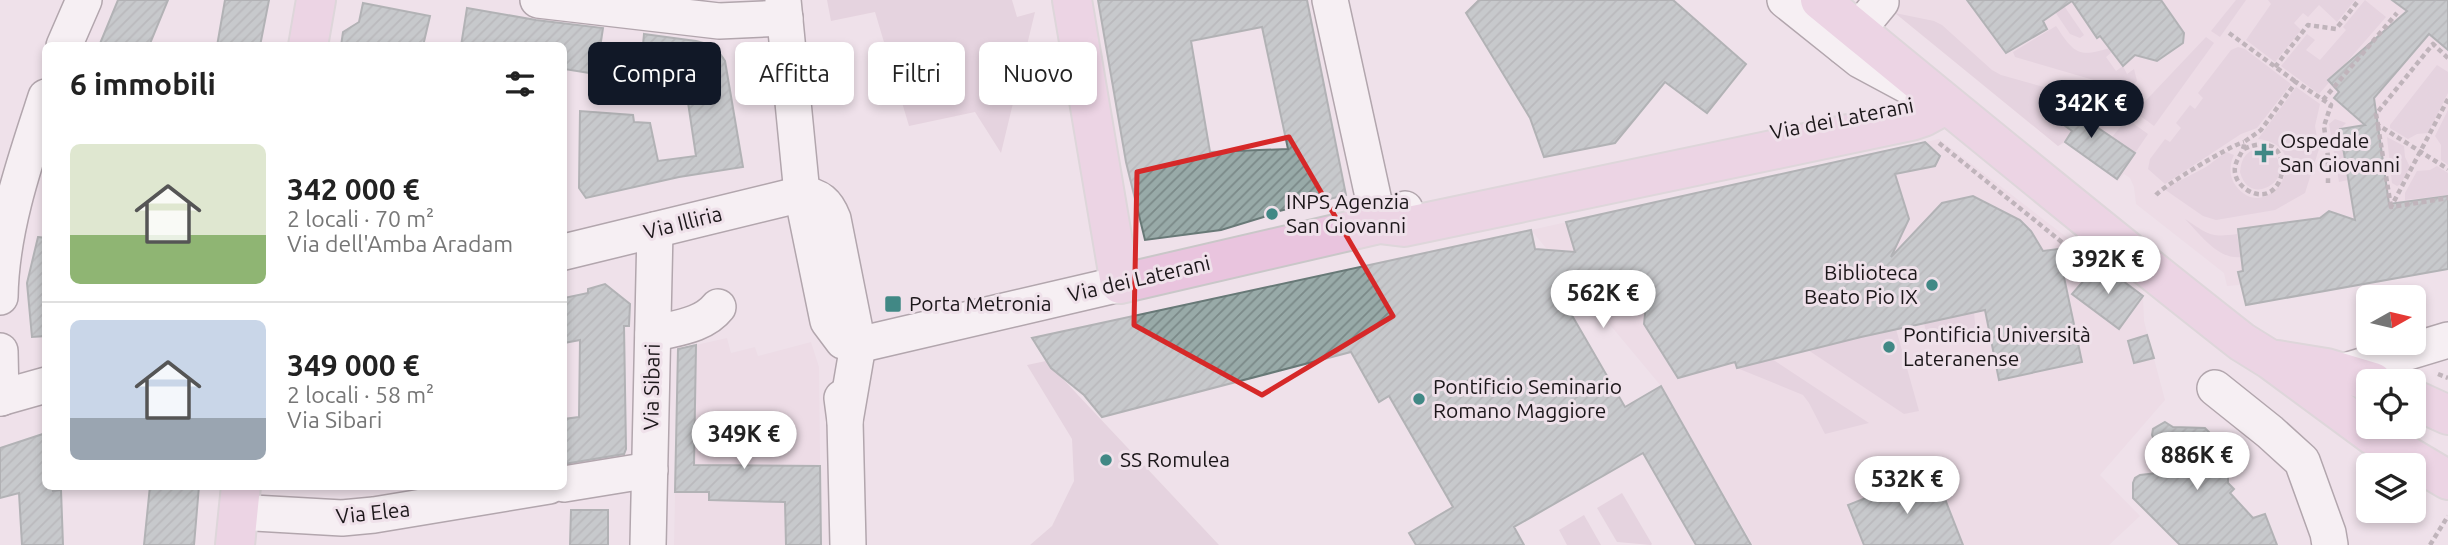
<!DOCTYPE html>
<html lang="it">
<head>
<meta charset="utf-8">
<style>
	body { margin:0; font-family:Ubuntu,sans-serif; background:#f6f6f6; color:#222; height:100vh; display:flex; flex-direction:column; font-size:26px; white-space:nowrap }
	* { box-sizing:border-box; margin:0 }
	p { font-size:23px; color:#767676 }
	.icon { flex:none; width:38px; height:38px; fill:none; stroke:currentColor; stroke-width:2; stroke-linecap:round; stroke-linejoin:round }
	.map { position:relative; flex:1; overflow:hidden }
	.sheet { position:absolute; left:42px; top:42px; width:525px; height:448px; display:flex; flex-direction:column; background:#fff; border-radius:10px; box-shadow:0 4px 10px #0003 }
	.sheet>* { flex:none }
	.top-card { position:absolute; left:588px; top:42px; width:665px; height:63px; display:flex; gap:14px }
	.needle { width:46px; rotate:82deg }
	.tools { position:absolute; left:2356px; top:285px; display:grid; gap:14px }
	.tools a { display:grid; place-items:center; width:70px; height:70px; border-radius:10px; background:#fff; box-shadow:0 4px 10px #0003; font-size:35px }
	.price { position:absolute; translate:-50% -60px; padding:0 16px; border-radius:24px; background:#fff; color:#222; font-size:23px; line-height:46px; filter:drop-shadow(0 2px 4px #0008) }
	.price::after { content:''; position:absolute; left:50%; top:42px; width:21px; height:16px; margin-left:-10px; background:inherit; clip-path:polygon(0 0,100% 0,50% 100%) }
	.price.on { background:#111827; color:#fff }
	ul { padding:0; list-style:none }
	li { display:flex; align-items:center; gap:21px; height:175px; padding:0 28px }
	li+li { border-top:2px solid #e0e0e0 }
	li span { display:grid; place-items:center; flex:none; width:196px; height:140px; border-radius:10px; color:#555 }
	li>.icon { margin-inline-start:auto }
	span .icon { width:84px; height:84px; fill:#fffc; stroke-width:1 }
	li b { font-size:30px }
	h2 { display:flex; justify-content:space-between; align-items:center; height:84px; padding:0 28px; font-size:30px }
	.tag { padding:0 24px; border-radius:10px; background:#fff; box-shadow:0 4px 10px #0003; font-size:24px; line-height:63px }
	.tag.on { background:#111827; color:#fff }
	.map>svg:first-child { display:block }
	.built { fill:#ead5e3 }
	.green { fill:#dac1d2 }
	.building { fill:url(#building-hatch); stroke:#687977; stroke-width:2; fill-rule:evenodd }
	.lines { fill:none; stroke-linecap:round; stroke-linejoin:round }
	.minor-casing { stroke:#695d65; stroke-width:38 }
	.major-casing { stroke:#c9c7c8; stroke-width:42 }
	.path { stroke:#877d83; stroke-width:4.5; stroke-dasharray:5 3.5; stroke-linecap:butt }
	.minor { stroke:#fff; stroke-width:35 }
	.major { stroke:#e9c4de; stroke-width:38 }
	.marked { fill:none; stroke:#d62828; stroke-width:5; stroke-linejoin:round }
	.poi-dot { fill:#418885; stroke:#efe1ea; stroke-width:2.5 }
	.labels { text-anchor:middle; stroke-width:6; stroke-linejoin:round; paint-order:stroke }
	.street-label { font-size:21px; fill:#1c171a; stroke:#efe1ea }
	.poi-label { font-size:21px; fill:#1c171a; stroke:#efe1ea; text-anchor:start }
</style>
</head>
<body>
<div class="map">
<svg width="2448" height="545" viewBox="0 0 2448 545">
	<defs>
		<pattern id="building-hatch" width="6" height="6" patternUnits="userSpaceOnUse" patternTransform="scale(1.75)"><rect width="6" height="6" fill="#98aaa8"/><path d="M-1 1l2-2M0 6l6-6M5 7l2-2" fill="none" stroke="#7b8988"/></pattern>
	</defs>
	<rect width="100%" height="100%" fill="#efe1ea"/>
	<!-- built -->
	<g class="built">
		<path d="M1879,0H2448V269L2227,286L2224,273L2136,204L2134,187L2130,178L2124,174L2118,181L2065,143L2058,146Z"/>
		<path d="M1939,139L2143,296L2144,321L2165,400L2100,475L2140,516L2109,545H1753L1661,386L1531,230Z"/>
		<path d="M727,338L731,353L755,347L758,356L811,342L819,367L821,545H674L678,349Z"/>
	</g>
	<!-- green -->
	<g class="green">
		<path d="M827,0H1012L1017,17L1035,12L1001,153L975,112L909,126L875,12L831,21Z"/>
		<path d="M2047,0H2060L2084,35L2080,38L2070,34Z"/>
		<path d="M2236,0H2246L2220,37L2211,31Z"/>
		<path d="M2268,0H2355L2337,22L2319,5L2308,17L2303,13L2294,23L2301,30L2275,62L2246,40L2271,4Z"/>
		<path d="M2365,0L2386,17L2319,94L2281,66L2307,34L2315,40L2306,50L2320,60L2346,30L2343,27Z"/>
		<path d="M1895,13L1934,21L1942,25L1992,70L2001,75L2080,97C2089,107 2091,113 2084,124L2083,118L2073,111C2072,126 2072,138 2058,146Z"/>
		<path d="M2056,26C2074,53 2078,58 2110,48L2112,52L2106,57L2116,71L2123,66L2127,74L2134,69L2137,81L2122,95H2117L2106,85L2097,81L2015,57L2013,52Z"/>
		<path d="M2206,37L2214,43L2154,126L2135,112Z"/>
		<path d="M2238,47L2245,49L2291,84L2257,128L2241,134L2165,184L2148,169L2150,159L2165,139L2170,142L2181,128L2176,123L2190,105L2195,109L2203,98L2198,93L2231,50Z"/>
		<path d="M2437,65L2448,72V93L2428,133L2417,134L2408,139L2390,128V125Z"/>
		<path d="M2296,87L2320,104L2315,126L2319,149L2305,193L2275,210L2216,220L2203,216L2164,189L2206,167L2226,152L2234,155C2229,165 2229,177 2236,186C2269,228 2319,146 2258,139Z"/>
		<path d="M2448,110V165L2441,160V145L2435,136Z"/>
		<path d="M2127,119L2148,134L2135,153L2112,137Z"/>
		<path d="M2335,119L2346,123L2340,129L2348,180L2339,182L2329,124Z"/>
		<path d="M2387,137L2404,146L2405,157L2410,167L2401,184L2397,186L2392,183Z"/>
		<path d="M2262,148C2310,167 2251,215 2240,172C2241,157 2248,149 2262,148Z"/>
		<path d="M2437,166L2448,173V195L2405,200V193L2417,171L2430,170Z"/>
		<path d="M2185,219C2208,234 2210,238 2237,234L2241,257C2218,260 2200,234 2185,219Z"/>
		<path d="M1974,312L1976,334L1929,344L1924,323Z"/>
		<path d="M1896,329L1919,411L1904,414L1808,350Z"/>
		<path d="M1772,359L1869,423L1825,434L1809,403L1803,395L1737,368Z"/>
		<path d="M1046,361L1219,545H1030L1052,526L1074,481L1072,439L1027,365Z"/>
		<path d="M1622,493L1652,544L1651,545L1617,542L1597,508Z"/>
		<path d="M1584,515L1601,545H1567L1559,530Z"/>
	</g>
	<!-- building -->
	<g class="building">
		<path d="M118,0H168L149,46H99Z"/>
		<path d="M225,0H269L260,46H217Z"/>
		<path d="M1098,0H1307L1346,195L1267,214V216L1221,230L1145,240L1126,162ZM1262,27L1288,149L1210,152L1191,41Z"/>
		<path d="M1479,0H1673L1746,64L1707,113L1665,82L1615,143L1544,157L1530,118L1466,13Z"/>
		<path d="M1967,0H2161L2184,33L2183,43L2157,61L2135,55L2123,66L2100,36L2097,38L2072,1L2043,21L2047,29L2006,53Z"/>
		<path d="M2392,0H2448V50L2429,34L2374,98L2389,204L2448,196V269L2246,305L2238,272L2243,271L2238,229L2320,218L2329,211L2355,220L2340,129L2365,125L2334,98L2339,92L2328,80L2407,11Z"/>
		<path d="M363,3L430,16L423,46H341L343,32L359,22Z"/>
		<path d="M467,8L536,20L603,28L596,74L564,69V46H461Z"/>
		<path d="M644,34L696,41L711,45L718,51L725,61L743,167L679,177L586,198L579,188L580,111L633,115L634,122L650,123L658,161L696,156L686,89L634,84L639,44L643,45Z"/>
		<path d="M2051,96L2135,153L2117,179L2065,142L2072,131L2042,109Z"/>
		<path d="M1925,142L1940,156L1935,166L1895,174L1909,219L1891,257L1942,203L1973,196L2020,220L2031,231L2043,251L2058,249L2082,362L1999,380L1985,310L1861,337L1737,368L1735,362L1678,378L1644,324L1647,295L1570,312L1625,407L1661,386L1751,545H1696L1643,453L1514,527L1524,545H1416L1409,533L1453,507L1389,396L1379,402L1351,352L1102,417L1084,395L1051,368L1032,338L1531,230L1535,249L1575,252L1566,222Z"/>
		<path d="M38,237L46,238V336L32,337L27,283Z"/>
		<path d="M2099,263L2143,296L2119,329L2072,294Z"/>
		<path d="M605,284L630,304L629,326H624L626,449L624,454L564,464V419L579,417L580,340L564,343V298L588,293V289Z"/>
		<path d="M2147,335L2154,358L2134,363L2128,341Z"/>
		<path d="M696,345L694,465L820,466L821,545H786L785,502L709,500V492H675L678,349Z"/>
		<path d="M2165,422L2173,427L2205,428L2228,452V483L2234,489L2230,493L2253,518L2265,514L2277,545H2180L2133,498V483L2135,478L2140,475L2157,473V447L2152,435L2153,429Z"/>
		<path d="M46,433V486H52L53,491L61,490L63,545H22L19,493L0,498V448Z"/>
		<path d="M1934,471L1963,545H1864L1848,505Z"/>
		<path d="M150,486H199L194,545H144Z"/>
		<path d="M571,510H608V545H570Z"/>
	</g>
	<g class="lines">
		<defs>
			<g id="minor">
				<path d="M538,0L719,21L785,18"/>
				<path d="M783,0L802,194L828,321L843,341L858,345L1120,284"/>
				<path d="M1330,0L1379,224L1405,209"/>
				<path d="M1785,0L1860,60L1914,89"/>
				<path d="M64,46L84,0"/>
				<path d="M1844,47L1881,2"/>
				<path d="M564,252L802,194C819,196 827,203 833,219L858,345L845,421"/>
				<path d="M0,297C1,229 25,161 46,97"/>
				<path d="M653,334C675,328 703,326 718,307"/>
				<path d="M0,351L1,398"/>
				<path d="M2342,372L2448,340"/>
				<path d="M2215,388L2270,432L2302,461L2328,533L2330,545"/>
				<path d="M0,398L46,385"/>
				<path d="M842,398L845,421L848,545"/>
				<path d="M564,484L650,470"/>
				<path d="M238,512L342,518L374,515L549,486"/>
				<path d="M648,545L655,230"/>
			</g>
			<g id="major">
				<path d="M1072,0L1120,284L1379,224L1404,227L1911,121L1923,117L1945,105"/>
				<path d="M1820,0C1960,115 2099,230 2242,342L2271,360L2374,436L2448,480"/>
				<path d="M308,46L316,0"/>
				<path d="M2277,360L2326,368L2373,382"/>
				<path d="M2413,399L2448,415"/>
				<path d="M235,545L241,486"/>
			</g>
		</defs>
		<!-- minor casing -->
		<use href="#minor" class="minor-casing"/>
		<!-- major casing -->
		<use href="#major" class="major-casing"/>
		<!-- path -->
		<g class="path">
			<path d="M2229,33L2296,82"/>
			<path d="M2448,58L2433,44L2376,114L2378,125L2448,169"/>
			<path d="M2275,67L2308,25L2336,29L2359,0"/>
			<path d="M2448,99L2391,207L2448,198"/>
			<path d="M2323,100L2397,13"/>
			<path d="M2378,126L2391,207"/>
			<path d="M1939,143L2084,260"/>
			<path d="M2244,149C2300,123 2289,215 2247,190C2241,186 2236,180 2235,173C2233,160 2245,153 2244,142L2261,130L2296,82L2331,105L2324,126L2328,157V183"/>
			<path d="M2156,195C2163,186 2231,145 2244,142"/>
			<path d="M2438,374L2448,378"/>
			<path d="M2430,545L2448,516"/>
		</g>
		<!-- minor -->
		<use href="#minor" class="minor"/>
		<!-- major -->
		<use href="#major" class="major"/>
	</g>
	<!-- marked area -->
	<path d="M0 0H2448V545H0ZM1289,137L1393,316L1262,395L1134,325L1137,172Z" fill="#efe1ea" fill-opacity=".55" fill-rule="evenodd"/>
	<path class="marked" d="M1289,137L1393,316L1262,395L1134,325L1137,172Z"/>
	<!-- markers -->
	<g class="poi-dot">
		<path d="M2260.5 142.5h7v7h7v7h-7v7h-7v-7h-7v-7h7z"/>
		<circle cx="1272" cy="214" r="7"/>
		<circle cx="1932" cy="285" r="7"/>
		<rect x="884" y="295" width="18" height="18" rx="3.5"/>
		<circle cx="1889" cy="347" r="7"/>
		<circle cx="1419" cy="399" r="7"/>
		<circle cx="1106" cy="460" r="7"/>
	</g>
	<g class="labels">
		<!-- street labels -->
		<g class="street-label">
			<text transform="translate(1842 119) rotate(-11)" y="7">Via dei Laterani</text>
			<text transform="translate(683 223) rotate(-14)" y="7">Via Illiria</text>
			<text transform="translate(1139 279) rotate(-13)" y="7">Via dei Laterani</text>
			<text transform="translate(652 387) rotate(-89)" y="7">Via Sibari</text>
			<text transform="translate(373 513) rotate(-6)" y="7">Via Elea</text>
		</g>
		<!-- poi labels -->
		<g class="poi-label">
			<text x="2280" y="148">Ospedale<tspan x="2280" dy="24">San Giovanni</tspan></text>
			<text x="1286" y="209">INPS Agenzia<tspan x="1286" dy="24">San Giovanni</tspan></text>
			<text x="1918" y="280" text-anchor="end">Biblioteca<tspan x="1918" dy="24">Beato Pio IX</tspan></text>
			<text x="909" y="311">Porta Metronia</text>
			<text x="1903" y="342">Pontificia Università<tspan x="1903" dy="24">Lateranense</tspan></text>
			<text x="1433" y="394">Pontificio Seminario<tspan x="1433" dy="24">Romano Maggiore</tspan></text>
			<text x="1120" y="467">SS Romulea</text>
		</g>
	</g>
</svg>
<div class="tools">
<a><svg class="needle" viewBox="-14 -14 28 28"><path d="M0-13l5 13h-10z" fill="#e53935"/><path d="M0 13l5-13h-10z" fill="#767676"/></svg></a>
<a><svg class="icon" aria-label="locate" viewBox="0 0 24 24"><circle cx="12" cy="12" r="6"/><path d="M12 2v4M12 18v4M2 12h4M18 12h4"/></svg></a>
<a><svg class="icon" aria-label="layers" viewBox="0 0 24 24"><path d="M12 4l9 5-9 5-9-5zM3 14l9 5 9-5"/></svg></a>
</div>
<b class="price on" style="left:2091px;top:140px">342K €</b>
<b class="price" style="left:2108px;top:296px">392K €</b>
<b class="price" style="left:1603px;top:330px">562K €</b>
<b class="price" style="left:744px;top:471px">349K €</b>
<b class="price" style="left:2197px;top:492px">886K €</b>
<b class="price" style="left:1907px;top:516px">532K €</b>
<div class="top-card">
<a class="tag on">Compra</a>
<a class="tag">Affitta</a>
<a class="tag">Filtri</a>
<a class="tag">Nuovo</a>
</div>
<section class="sheet">
<h2>6 immobili<svg class="icon" aria-label="filters" viewBox="0 0 24 24"><path d="M4 7h16M4 17h16"/><circle cx="9" cy="7" r="2"/><circle cx="15" cy="17" r="2"/></svg></h2>
<ul>
<li><span style="background:linear-gradient(#dfe7d0 65%,#8fb573 0)"><svg class="icon" aria-label="home" viewBox="0 0 24 24"><path d="M3 11l9-7 9 7M6 9v11h12V9"/></svg></span><div><b>342 000 €</b><p>2 locali · 70 m²</p><p>Via dell'Amba Aradam</p></div></li>
<li><span style="background:linear-gradient(#c9d6e8 70%,#9aa5b1 0)"><svg class="icon" aria-label="home" viewBox="0 0 24 24"><path d="M3 11l9-7 9 7M6 9v11h12V9"/></svg></span><div><b>349 000 €</b><p>2 locali · 58 m²</p><p>Via Sibari</p></div></li>
</ul>
</section>
</div>
</body>
</html>
